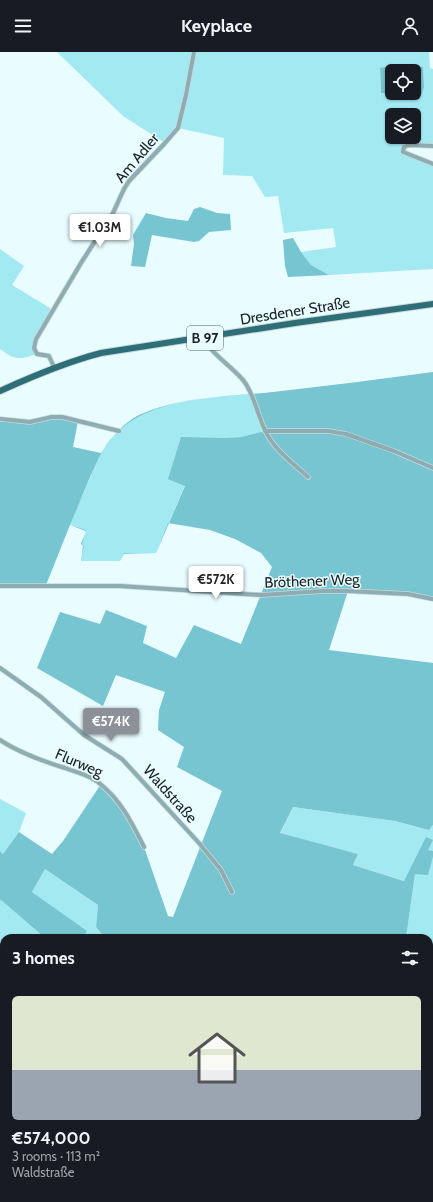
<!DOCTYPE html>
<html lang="en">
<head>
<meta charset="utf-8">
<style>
	body { margin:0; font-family:Cabin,sans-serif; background:#20242c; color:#f1f3f6; height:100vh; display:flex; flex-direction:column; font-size:15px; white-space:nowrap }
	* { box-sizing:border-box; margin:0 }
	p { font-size:13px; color:#9ea1a6 }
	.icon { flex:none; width:22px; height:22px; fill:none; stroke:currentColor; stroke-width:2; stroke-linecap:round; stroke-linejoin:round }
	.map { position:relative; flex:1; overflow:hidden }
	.side { position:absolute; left:0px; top:882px; width:433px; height:268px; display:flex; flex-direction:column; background:#171b24; border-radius:12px 12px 0 0; box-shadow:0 1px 3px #0004 }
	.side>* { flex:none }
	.controls { position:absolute; left:385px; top:12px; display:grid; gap:8px }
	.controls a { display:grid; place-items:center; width:36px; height:36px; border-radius:6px; background:#171b24; box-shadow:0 1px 3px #0004; font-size:20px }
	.price { position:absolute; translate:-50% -34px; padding:0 9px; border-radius:4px; background:#fff; color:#222; font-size:13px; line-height:26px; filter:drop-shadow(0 1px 2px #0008) }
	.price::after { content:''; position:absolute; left:50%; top:24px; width:12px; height:9px; margin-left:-6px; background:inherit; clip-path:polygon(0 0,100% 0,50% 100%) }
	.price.selected { background:#8c9099; color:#fff }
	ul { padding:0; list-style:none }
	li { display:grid; align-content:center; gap:8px; height:212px; padding:0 12px }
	li span { display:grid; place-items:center; height:124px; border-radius:6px; color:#555 }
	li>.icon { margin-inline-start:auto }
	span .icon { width:72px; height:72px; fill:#fffc; stroke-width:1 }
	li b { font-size:17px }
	h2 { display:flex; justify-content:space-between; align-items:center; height:48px; padding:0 12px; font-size:17px }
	header { display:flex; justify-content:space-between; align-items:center; height:52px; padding:0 12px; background:#171b24; font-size:18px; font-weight:700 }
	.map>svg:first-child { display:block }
	.green { fill:#a3e9f2; fill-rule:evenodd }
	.forest { fill:#77c5d0; fill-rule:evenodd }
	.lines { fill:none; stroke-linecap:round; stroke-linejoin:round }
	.street-casing { stroke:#c8d9dc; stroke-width:5.5 }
	.primary-casing { stroke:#c8d9dc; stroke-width:8 }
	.street { stroke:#8eadb2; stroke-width:4 }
	.primary { stroke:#2e6e77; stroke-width:6 }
	.rail { stroke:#495356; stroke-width:1.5; stroke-dasharray:6 3; stroke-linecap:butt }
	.labels { text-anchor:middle; stroke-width:3; stroke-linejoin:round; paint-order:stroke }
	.shield { fill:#e9fcff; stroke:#576365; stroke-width:1 }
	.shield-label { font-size:14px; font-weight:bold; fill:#192123 }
	.street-label { font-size:15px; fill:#192123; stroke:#e9fcff }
</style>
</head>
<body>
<header><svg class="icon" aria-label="menu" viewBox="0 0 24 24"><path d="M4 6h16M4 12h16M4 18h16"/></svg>Keyplace<svg class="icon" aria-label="person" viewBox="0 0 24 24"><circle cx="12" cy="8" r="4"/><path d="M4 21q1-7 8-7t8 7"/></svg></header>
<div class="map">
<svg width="433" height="1150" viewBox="0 0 433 1150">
	<rect width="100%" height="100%" fill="#e9fcff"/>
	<!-- green -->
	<g class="green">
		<path d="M57,0H429L430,16L433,17V94L409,93L403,99L433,112V217L329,223L311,213L301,200L336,195L333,176L284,181L278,144L265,145L252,124L223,123L224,86L178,76L165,91L123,64ZM423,15L424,35L422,42L381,41L380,16ZM392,63H414V85H392Z"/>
		<path d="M0,197L24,214L12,233L50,256L52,260L34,291L37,302C19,308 15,308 0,297Z"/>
		<path d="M251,342L265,379L241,385L224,386L185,433L156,501L137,502L124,501L120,509H81L84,494L81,492L86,479L70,473C76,457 83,441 90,426C96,413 101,399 110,388C142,348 204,346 251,342Z"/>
		<path d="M0,747L26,761L19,780L3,802L0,799Z"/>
		<path d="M293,755L395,769L429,778L433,773V799L428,798L405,829L353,813L358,802L280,782Z"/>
		<path d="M433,805V1095L429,1094V886H406L415,822H428Z"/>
		<path d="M45,817L98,853L96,875L105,886H82L86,879L32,840Z"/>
		<path d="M1,848L45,886H4V964L0,963V849Z"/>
		<path d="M55,1146H261L277,1150H55Z"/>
	</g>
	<!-- forest -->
	<g class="forest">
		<path d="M396,13L423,15L424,35L422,42L381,41L380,16ZM392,19H414V41H392Z"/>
		<path d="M200,155L217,161L230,162L231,178L209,180L199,189L194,190L152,183L145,215L131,214L134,192L133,183L146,161L166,166L188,169L194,157Z"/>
		<path d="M293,186L301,200L311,213L329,223L288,225L285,214L283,188Z"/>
		<path d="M433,320V547L408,542L348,539L329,598L433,611V773L429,778L395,769L293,755L280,781L358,802L353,813L404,829L426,785L433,788L428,798L433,799V805L428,823L415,822L406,886H105L96,875L98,853L45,817L32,840L87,879L82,886H45L1,848L0,849V799L3,802L19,780L52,802L63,789L101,732L127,762L144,795L168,864L173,865L222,739L177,715L184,695L158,678L159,658L165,640L116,623L103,654L37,616L60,560L100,572L106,558L147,574L143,591L176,606L194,573L241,592L272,515L261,501L235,487L210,478L168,471L156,501L137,502H124L120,509H81L83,494L81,492L86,479L70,473L46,533L0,534V367L30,370L52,365L78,369L73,395L101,401C111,386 123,371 139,363C180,344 229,345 273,340C327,334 380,327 433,320ZM251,342L265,379L241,385L224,386L181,385L168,427L185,434L156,501L137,502L124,501L120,509H81L84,494L82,492L86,478L70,473C77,457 83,441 90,425C96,413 101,399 110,388C143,348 203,346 251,342Z"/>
	</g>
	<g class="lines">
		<defs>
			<g id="street">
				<path d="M433,94L409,93L404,95L403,100L433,112"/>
				<path d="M202,286C213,303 230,313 243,328C254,341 257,362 265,378C274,398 293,411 308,425"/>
				<path d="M54,315L49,304L37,302L34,296L36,287L81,211L113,161L124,137L129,129L165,91L178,76L186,43L194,0"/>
				<path d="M0,367L30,370L52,365H62L119,379"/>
				<path d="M265,379H328L346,382L394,399L433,416"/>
				<path d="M0,534H120L261,543L323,539H348L408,542L433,547"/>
				<path d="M0,616L41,645L84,683L122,707L199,791L221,818L232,840"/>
				<path d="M0,688C20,701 42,709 65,716C75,720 90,723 99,731C121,748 132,771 144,795"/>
				<path d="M0,1119H4"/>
				<path d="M261,1146L277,1150"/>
			</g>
			<path id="primary" d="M0,339C33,324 66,310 101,301L295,271L433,252"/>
		</defs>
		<!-- street casing -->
		<use href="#street" class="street-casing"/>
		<!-- primary casing -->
		<use href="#primary" class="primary-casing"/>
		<!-- street -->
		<use href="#street" class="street"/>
		<!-- primary -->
		<use href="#primary" class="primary"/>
		<!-- rail -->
		<g class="rail">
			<path d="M0,1017L4,1018"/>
			<path d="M429,1123L433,1124"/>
		</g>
	</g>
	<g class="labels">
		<!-- shield labels -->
		<rect class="shield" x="187" y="274" width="36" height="24" rx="3"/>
		<g class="shield-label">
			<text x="205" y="291">B 97</text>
		</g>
		<!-- street labels -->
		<g class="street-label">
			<text transform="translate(137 106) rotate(-50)" y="5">Am Adler</text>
			<text transform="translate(295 259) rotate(-9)" y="5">Dresdener Straße</text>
			<text transform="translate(312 529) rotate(-2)" y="5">Bröthener Weg</text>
			<text transform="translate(79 711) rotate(23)" y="5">Flurweg</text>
			<text transform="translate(170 742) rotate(48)" y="5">Waldstraße</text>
		</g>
	</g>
</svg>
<div class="controls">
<a><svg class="icon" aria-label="locate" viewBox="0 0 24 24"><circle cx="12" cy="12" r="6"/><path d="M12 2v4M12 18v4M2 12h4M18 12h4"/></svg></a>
<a><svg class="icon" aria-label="layers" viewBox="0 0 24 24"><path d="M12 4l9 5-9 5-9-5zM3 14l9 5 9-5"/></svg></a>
</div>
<b class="price" style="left:100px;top:196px">€1.03M</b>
<b class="price" style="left:216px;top:548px">€572K</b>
<b class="price selected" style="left:111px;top:690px">€574K</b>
<section class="side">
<h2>3 homes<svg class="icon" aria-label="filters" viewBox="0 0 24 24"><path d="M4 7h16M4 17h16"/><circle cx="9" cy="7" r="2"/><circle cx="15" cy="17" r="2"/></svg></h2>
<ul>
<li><span style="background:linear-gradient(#dfe7d0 60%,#9aa5b1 0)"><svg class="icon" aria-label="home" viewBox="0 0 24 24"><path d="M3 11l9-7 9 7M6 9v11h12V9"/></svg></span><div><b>€574,000</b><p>3 rooms · 113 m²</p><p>Waldstraße</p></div></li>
</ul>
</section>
</div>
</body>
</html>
